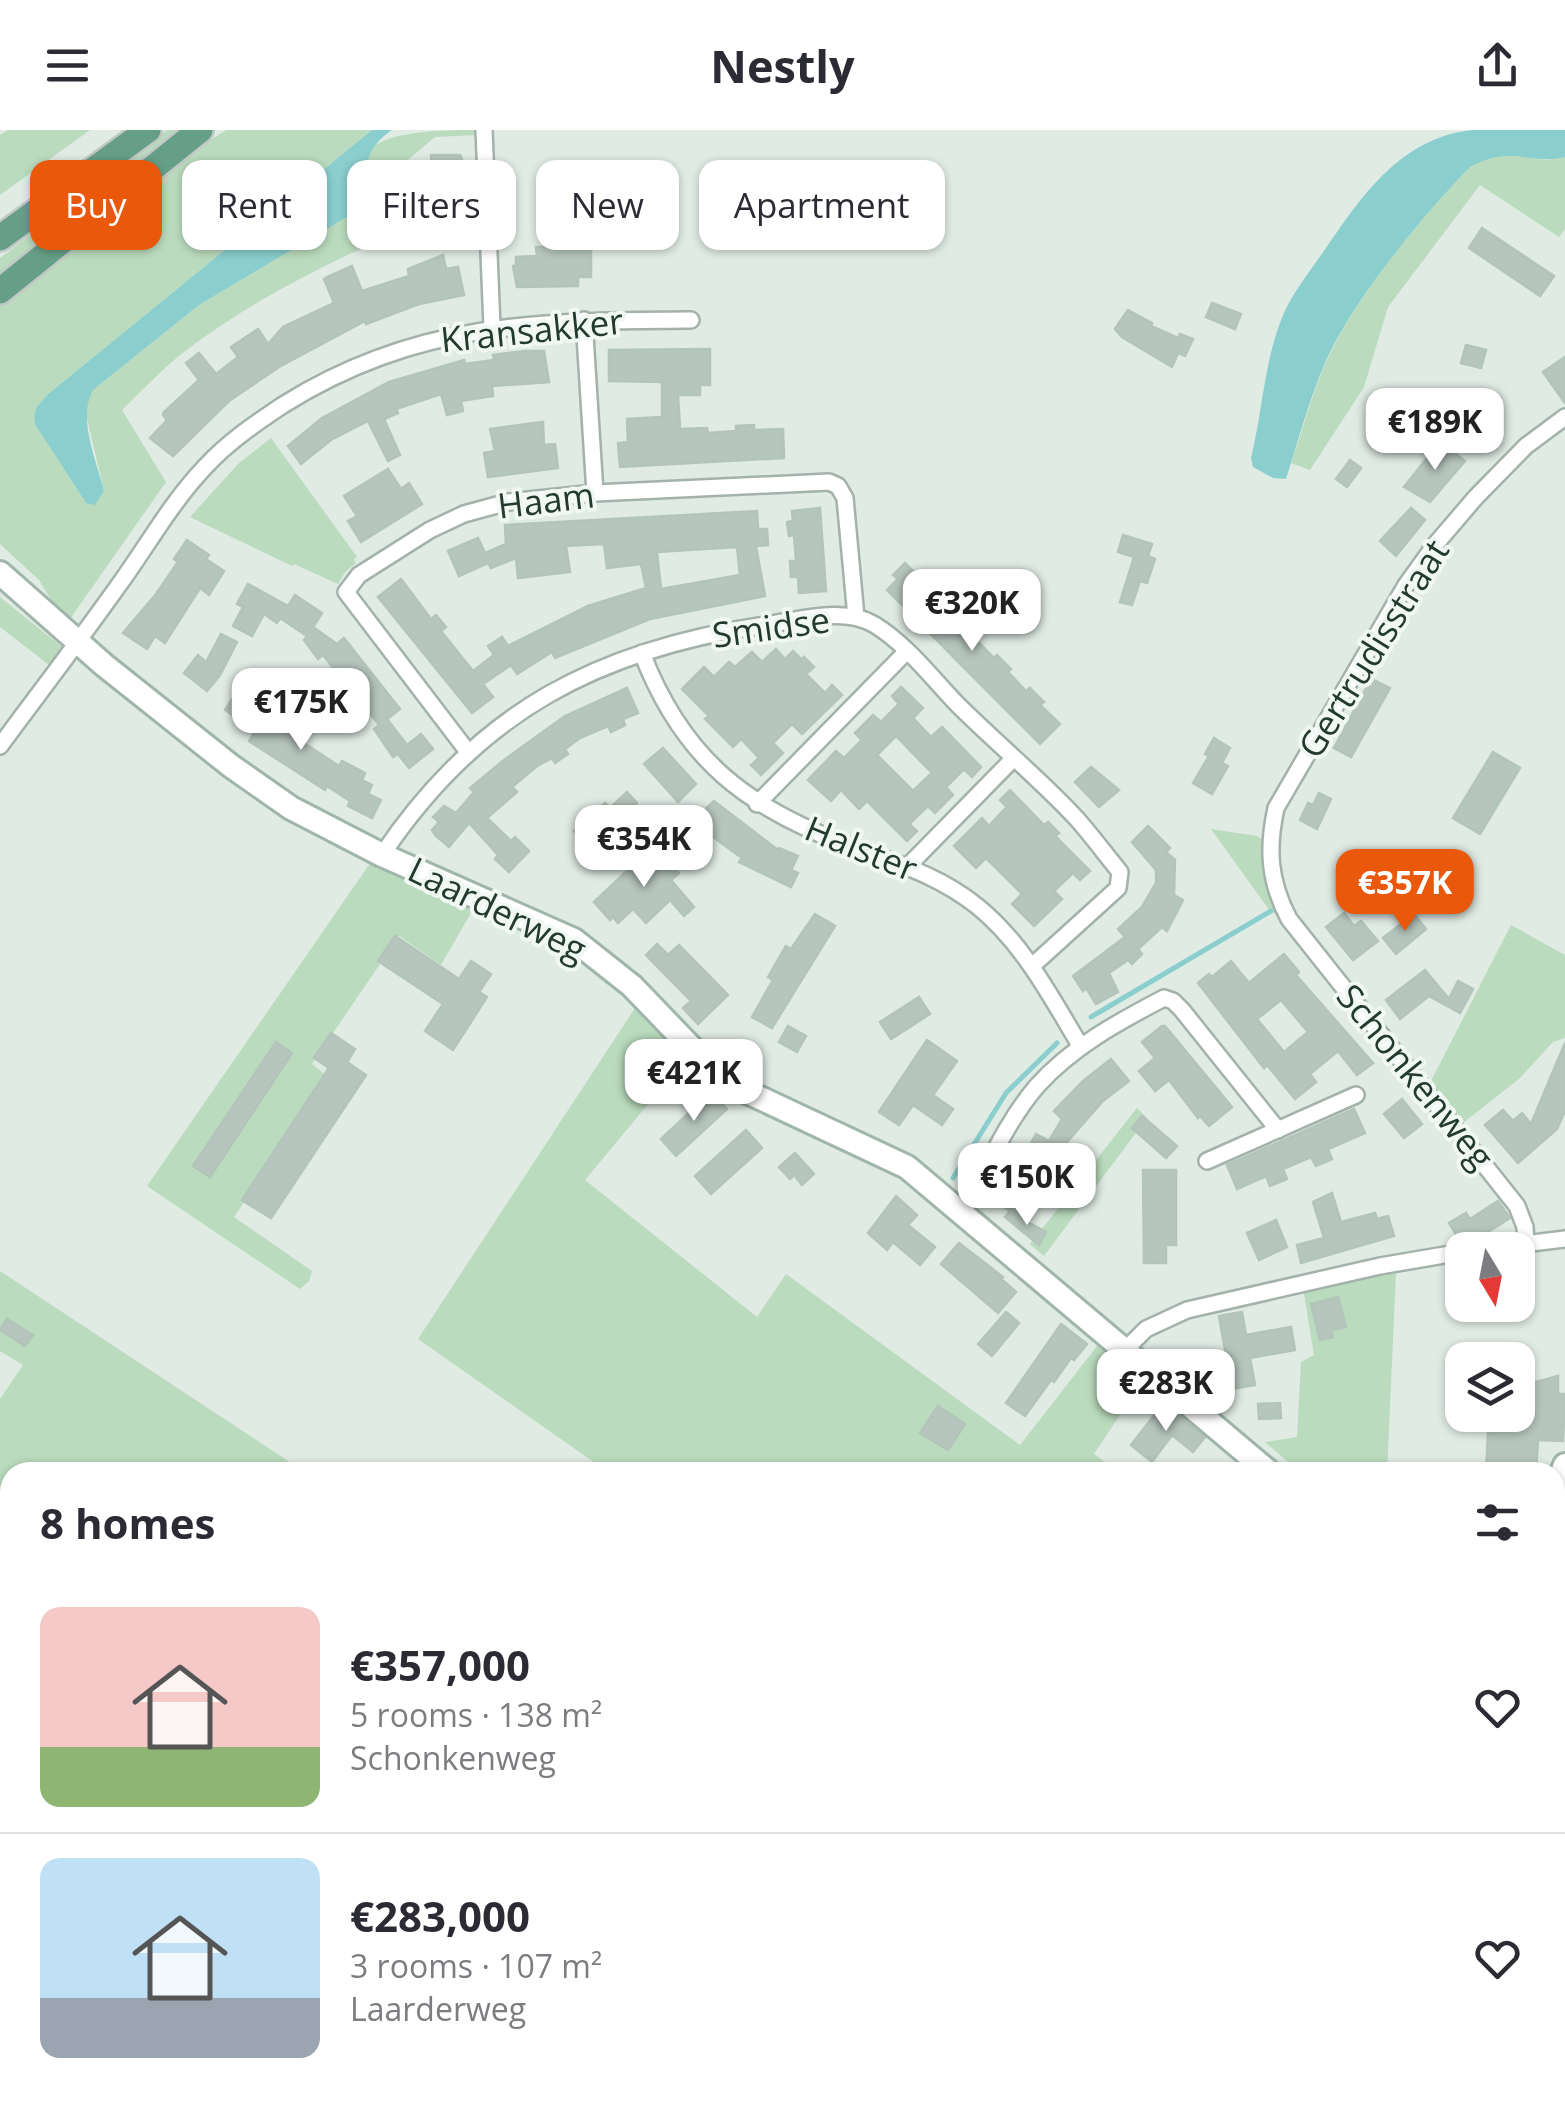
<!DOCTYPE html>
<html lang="en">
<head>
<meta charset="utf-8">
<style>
	body { margin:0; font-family:"Open Sans",sans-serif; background:#f2f2f3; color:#2b2b33; height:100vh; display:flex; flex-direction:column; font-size:38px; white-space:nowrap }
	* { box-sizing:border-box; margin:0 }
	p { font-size:32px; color:#7c7c81 }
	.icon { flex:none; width:55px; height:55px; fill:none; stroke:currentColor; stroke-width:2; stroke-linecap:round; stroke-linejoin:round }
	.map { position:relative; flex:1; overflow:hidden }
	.panel { position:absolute; left:0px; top:1332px; width:1565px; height:642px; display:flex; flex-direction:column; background:#fff; border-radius:30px 30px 0 0; box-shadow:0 2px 8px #0004 }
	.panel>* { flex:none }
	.top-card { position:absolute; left:30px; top:30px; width:1000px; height:90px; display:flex; gap:20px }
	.needle { width:65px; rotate:170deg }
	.controls { position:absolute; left:1445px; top:1102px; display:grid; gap:20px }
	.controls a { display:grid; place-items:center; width:90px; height:90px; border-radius:20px; background:#fff; box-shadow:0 2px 8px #0004; font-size:50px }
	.price { position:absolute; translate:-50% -85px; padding:0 22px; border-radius:20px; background:#fff; color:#222; font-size:32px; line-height:65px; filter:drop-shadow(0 2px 5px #0008) }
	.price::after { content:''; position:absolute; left:50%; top:60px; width:30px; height:22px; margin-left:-15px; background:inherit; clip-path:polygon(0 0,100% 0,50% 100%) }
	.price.on { background:#ea580c; color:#fff }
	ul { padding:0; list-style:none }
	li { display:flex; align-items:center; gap:30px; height:250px; padding:0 40px }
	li+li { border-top:2px solid #e1e1e2 }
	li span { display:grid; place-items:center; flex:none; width:280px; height:200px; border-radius:20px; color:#555 }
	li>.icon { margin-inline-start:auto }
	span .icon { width:120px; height:120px; fill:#fffc; stroke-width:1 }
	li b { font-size:42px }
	h2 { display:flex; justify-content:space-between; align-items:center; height:120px; padding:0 40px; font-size:42px }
	.pill { padding:0 35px; border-radius:20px; background:#fff; box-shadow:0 2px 8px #0004; font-size:35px; line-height:90px }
	.pill.on { background:#ea580c; color:#fff }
	header { display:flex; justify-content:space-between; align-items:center; height:130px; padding:0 40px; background:#fff; font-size:45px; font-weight:700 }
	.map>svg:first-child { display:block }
	.green { fill:#badbbd }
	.water { fill:#8acece }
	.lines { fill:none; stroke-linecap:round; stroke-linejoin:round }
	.stream { stroke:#8acece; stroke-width:5 }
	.building { fill:#b6c5bd; stroke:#b3c4ba; stroke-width:2.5; fill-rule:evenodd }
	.street-casing { stroke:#a3b2aa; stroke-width:20 }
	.secondary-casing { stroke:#a0b6aa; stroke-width:28 }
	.primary-casing { stroke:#c1c8c5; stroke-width:30 }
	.street { stroke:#fff; stroke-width:15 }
	.secondary { stroke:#fff; stroke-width:22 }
	.primary { stroke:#669f87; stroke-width:25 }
	.labels { text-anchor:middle; stroke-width:8; stroke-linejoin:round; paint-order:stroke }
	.street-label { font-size:35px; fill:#223a30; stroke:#f1f7f3 }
</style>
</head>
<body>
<header><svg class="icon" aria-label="menu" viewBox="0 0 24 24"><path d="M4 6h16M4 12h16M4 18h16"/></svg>Nestly<svg class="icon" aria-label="share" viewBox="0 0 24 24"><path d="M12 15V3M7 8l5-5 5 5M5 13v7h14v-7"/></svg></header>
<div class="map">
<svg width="1565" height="1974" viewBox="0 0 1565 1974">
	<rect width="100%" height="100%" fill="#e0ebe4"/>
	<!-- green -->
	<g class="green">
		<path d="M8,0H90L0,65V5Z"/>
		<path d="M167,0H186L0,149V128Z"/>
		<path d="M226,0H372L47,265C37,276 31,282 36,296L86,373L104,361L86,284L87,270L93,260L199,175L357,81C368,62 363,46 367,26C375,0 448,0 477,0V5L435,7L395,41L398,102C323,135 249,172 184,222C162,239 142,261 122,280L166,352L70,489L55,476L39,450L0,414V172L179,30Z"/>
		<path d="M1507,25L1547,30L1565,27V99L1559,107L1480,55L1388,177L1364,257L1310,340L1291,333C1303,299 1312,263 1327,230C1357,165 1420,88 1470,37L1484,29Z"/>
		<path d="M271,308L357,427L354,429L356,433L345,442L338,454L294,434L292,436L190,387L238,334Z"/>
		<path d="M0,467L62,517L49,535L0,497Z"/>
		<path d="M1211,699L1257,706L1263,710L1269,761L1281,786L1270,781Z"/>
		<path d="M373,729L475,776L441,835L399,806L312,934L328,947L234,1087L312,1141L309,1151L300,1159L147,1056Z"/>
		<path d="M1511,795L1565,825V908L1553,912L1519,949L1463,993L1430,953Z"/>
		<path d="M637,875L688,926L585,1050L757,1187L786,1144L1020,1315L1101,1211L1145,1247L1094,1324L1118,1342H608L418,1209Z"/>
		<path d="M1137,978L1147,988L1044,1126L1030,1114Z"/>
		<path d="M0,1141L305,1342H10V1525L0,1512V1269L23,1235L0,1221Z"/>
		<path d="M1396,1143L1387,1342H1300L1265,1312L1297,1307L1301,1232L1314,1225L1303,1158Z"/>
		<path d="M0,1695L10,1706V1965H158L149,1974H0Z"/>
		<path d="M640,1965H821L828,1974H649Z"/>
	</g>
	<!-- water -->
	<g class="water">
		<path d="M372,0H392C352,28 377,45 357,81L199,175L93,260C77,288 97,332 104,361L95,375L86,373L36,296C31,282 37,276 47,265Z"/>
		<path d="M1472,0H1565V27C1529,36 1512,14 1470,37C1422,86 1353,170 1325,233C1309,270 1298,311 1286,349L1273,348L1253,337L1251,328C1262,284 1264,235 1280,193C1289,167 1308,144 1324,121C1361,67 1400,8 1472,0Z"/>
	</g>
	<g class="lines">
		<!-- stream -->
		<g class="stream">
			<path d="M1091,887L1271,781"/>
			<path d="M953,1048L1006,963L1057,913"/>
			<path d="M1555,1499L1565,1502"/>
		</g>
	</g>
	<!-- building -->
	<g class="building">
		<path d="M431,25H460L462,29L463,44H452L453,72H461L460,95L424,107L423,61H414V47H432Z"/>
		<path d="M1482,98L1554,146L1540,166L1469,118Z"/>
		<path d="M577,100H591V147H578V156L517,157L513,136L516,135V127L537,126L536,117H577Z"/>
		<path d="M443,125L446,139L458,137L464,165L419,174L366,194L365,191L279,237L229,271L173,326L150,308L167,290L163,285L164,282L199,250L186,233L199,223L216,244L238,227L231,217L258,199L268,214L283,197L334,173L324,149L327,147L352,136L362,161L409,146L408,139Z"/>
		<path d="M1212,173L1241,184L1235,199L1206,187Z"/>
		<path d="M1128,180L1152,193L1151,196L1178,208L1180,204L1193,209L1185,226L1178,223L1172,237L1122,207L1115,199Z"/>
		<path d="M1466,215L1486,220L1481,238L1461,233Z"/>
		<path d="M710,219V255H700V265H678L680,299L707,298L708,303L736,301V296L754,295V300L783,299L784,328L620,337L618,313L628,312L627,289L662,287V252L609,251V220Z"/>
		<path d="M525,221H544L549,252L492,256L493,266L461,271L463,281L447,285L441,264L396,279L398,283L384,289L400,325L388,331L368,291L331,310L301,334L288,316L322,288L389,252L464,230L465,234L494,230L493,225Z"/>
		<path d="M1565,227V273L1543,242Z"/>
		<path d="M1450,275L1467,285L1456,304L1439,294Z"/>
		<path d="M1489,280L1502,294L1486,309L1473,295Z"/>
		<path d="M543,292L544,315L555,314L558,338L488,347L484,323L495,321L490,299Z"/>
		<path d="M1443,314L1465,331L1430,372L1404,357L1431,323L1434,326Z"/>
		<path d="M1350,330L1361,338L1347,357L1336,349Z"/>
		<path d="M388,339L401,359L409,353L422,374L361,412L348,391L357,386L344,366Z"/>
		<path d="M820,378L826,461L799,463L798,447H791L790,431H796L794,405L789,406L787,392L793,391L792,381Z"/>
		<path d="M1411,378L1425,390L1396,426L1380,411Z"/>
		<path d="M757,381L758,399H767L768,415L756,416L765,466L650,489L555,528L552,522L517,544L511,535L483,554L493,567L472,583L378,467L401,449L431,489L436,485L446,497L441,501L473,541L494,525L488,516L502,507L508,516L588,476L646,458L641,434L607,438L604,414L566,416L570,442L518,448L516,428L491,438L488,433L459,446L448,421L478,408L485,423L506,414L505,395ZM737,417L740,445L661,459L657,422Z"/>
		<path d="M1123,405L1152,414L1148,426L1155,429L1147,453L1140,451L1132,475L1120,472L1134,427L1118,422Z"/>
		<path d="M187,410L209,425L206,429L224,441L209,465L200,458L165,513L155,506L147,519L123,503L156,464L178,432L174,429Z"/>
		<path d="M905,433L945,473L942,476L961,495L964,492L978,506L975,509L994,528L997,525L1011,539L1008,542L1026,561L1030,558L1044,572L1040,575L1060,594L1040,614L887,460L898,449L893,445Z"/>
		<path d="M248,454L288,476L295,465L322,483L313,497L337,514L344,508L400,579L387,589L407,615L421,604L433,619L409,638L398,624L393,627L374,599L379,595L359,570L354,574L338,554L343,550L323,525L318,529L304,510L307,506L280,488L277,493L264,484L252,506L233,496L243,477L237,474Z"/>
		<path d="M221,504L237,512L220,545L207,561L184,543L198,525L206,532Z"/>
		<path d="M776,519L785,529L793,521L802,530L804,527L814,537L806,544L825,563L832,555L842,565L802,604L792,594L773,613L783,623L761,645L751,635L759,628L741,609L733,617L705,589L709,586L682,559L704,537L714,547L729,532L735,537L752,522L762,532Z"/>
		<path d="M254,548L268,557L253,580L339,636L342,631L365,643L362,650L372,655L368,664L381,670L372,688L348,676L350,671L327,656L325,660L249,611L256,600L225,580L242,554L248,558Z"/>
		<path d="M1371,549L1390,558L1351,627L1334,618Z"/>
		<path d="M901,557L923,578L913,588L931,607L942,597L981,637L972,647L964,639L946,657L953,665L935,683L928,676L909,694L917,701L907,711L867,671L859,679L841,660L831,671L808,650L836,621L844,628L862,610L855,603L873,585L881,592L899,574L892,566ZM896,606L932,643L913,661L877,625Z"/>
		<path d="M627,558L638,583L623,589L625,595L611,602L608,596L580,608L565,619L568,624L555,633L552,628L537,636L512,657L517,662L487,688L511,711L515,707L529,721L509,742L495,729L498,725L469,693L449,717L436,706L432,700L439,692L433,687L444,676L456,683L474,662L470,658L504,630L565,586Z"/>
		<path d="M1214,608L1230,618L1222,633L1228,636L1212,664L1193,653L1209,626L1205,624Z"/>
		<path d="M663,618L696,654L678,672L644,634Z"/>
		<path d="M1493,622L1520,638L1480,704L1453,688Z"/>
		<path d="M1091,637L1119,660L1099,677L1075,652Z"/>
		<path d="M1010,660L1044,695L1048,692L1059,703L1055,706L1090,741L1080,750L1073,743L1054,761L1062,769L1034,796L1012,774L1022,764L986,728L976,738L954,716L982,688L989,696L998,686L1007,677L1000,670Z"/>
		<path d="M627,662L637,673L589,718L574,701L605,673L610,678Z"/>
		<path d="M1319,663L1331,669L1317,699L1300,690L1308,673L1313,675Z"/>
		<path d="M714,671L778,720L779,718L798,726L791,740L798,743L791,757L739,732L742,728L709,704L695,689Z"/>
		<path d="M1148,696L1170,718L1166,722L1175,730L1174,765L1183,770L1167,801L1162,797L1138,819L1142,824L1132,834L1128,830L1109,843L1118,862L1096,874L1086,858L1083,861L1073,846L1125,807L1118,799L1142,777L1156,753V740L1132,712Z"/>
		<path d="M653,716L679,743L671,750L694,777L684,786L670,770L646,793L633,779L618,793L613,787L610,790L594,772Z"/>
		<path d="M1344,783L1354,796L1361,791L1378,811L1353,830L1326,797Z"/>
		<path d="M815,784L835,796L772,898L752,887L773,850L768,847L786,816L791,819Z"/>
		<path d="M1414,784L1426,799L1396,824L1383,808Z"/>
		<path d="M395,806L459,849L471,831L491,844L479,862L487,867L453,920L425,901L443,874L378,831Z"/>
		<path d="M657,814L668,825L679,815L728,865L698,894L683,878L691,871L646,825Z"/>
		<path d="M1284,824L1299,842L1296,845L1373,933L1357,945L1338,921L1310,944L1316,952L1295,969L1267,935L1264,938L1198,853L1209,844L1212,847L1231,831L1249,853ZM1281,870L1308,902L1284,922L1257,889Z"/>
		<path d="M1425,840L1449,869L1458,851L1473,859L1460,883L1429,866L1400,889L1386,870Z"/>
		<path d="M919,867L930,884L891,909L880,892Z"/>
		<path d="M788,896L806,906L797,922L779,912Z"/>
		<path d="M1162,896H1165L1232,977L1209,996L1200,986L1198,988L1169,950L1155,961L1139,941L1155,928L1142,912Z"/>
		<path d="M331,903L355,919L347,932L366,945L271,1088L242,1070L329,938L314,928Z"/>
		<path d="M927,910L957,931L933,965L953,979L942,995L913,975L899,995L879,982Z"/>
		<path d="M276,912L292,923L210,1047L193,1036Z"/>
		<path d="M1565,913V981L1557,999L1518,1033L1485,995L1503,980L1513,991L1522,983L1531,994Z"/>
		<path d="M1111,929L1129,951L1103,971L1067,1012L1025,1089L998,1074L1036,1004L1049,1011L1062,989L1054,981L1083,951Z"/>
		<path d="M711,962L727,979L676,1026L661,1009Z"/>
		<path d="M1402,969L1422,994L1404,1008L1384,984Z"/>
		<path d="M1354,979L1365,1003L1328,1019L1332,1029L1316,1036L1311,1027L1283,1039L1287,1049L1270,1056L1266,1046L1237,1059L1227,1035Z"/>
		<path d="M1142,986L1177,1016L1166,1028L1132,998Z"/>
		<path d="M746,1000L762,1018L711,1064L695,1046Z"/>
		<path d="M795,1023L814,1044L802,1055L794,1045L790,1049L779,1037Z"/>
		<path d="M1143,1040H1176V1115H1166V1133H1144Z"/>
		<path d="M1332,1063L1341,1092L1375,1083L1377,1089L1388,1086L1394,1106L1301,1133L1297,1115L1324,1108L1313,1072Z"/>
		<path d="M896,1066L917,1085L908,1095L935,1117L920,1135L893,1112L887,1120L868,1103Z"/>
		<path d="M1498,1071L1510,1088L1480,1107L1460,1111L1449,1093L1466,1083L1470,1089Z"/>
		<path d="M1009,1082L1046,1102L1039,1115L1005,1087Z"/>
		<path d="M1276,1090L1287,1117L1259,1130L1247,1103Z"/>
		<path d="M959,1113L1003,1147L1001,1149L1016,1162L998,1183L941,1134Z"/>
		<path d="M1338,1167L1346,1197L1331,1200L1333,1207L1320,1210L1311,1174Z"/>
		<path d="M1006,1182L1019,1193L992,1226L978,1214Z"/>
		<path d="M1242,1182L1246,1205L1291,1197L1295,1220L1250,1228L1255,1255L1232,1259L1219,1186Z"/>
		<path d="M7,1189L33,1205L25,1216L0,1200Z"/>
		<path d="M1061,1194L1087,1214L1074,1230L1071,1228L1054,1252L1051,1250L1025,1286L1006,1273Z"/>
		<path d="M1558,1246V1264H1565L1563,1311L1538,1310L1536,1342H1486L1489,1285H1518V1257Z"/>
		<path d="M1280,1273L1281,1288L1259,1289L1258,1274Z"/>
		<path d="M1163,1274L1205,1307L1193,1322L1172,1305L1152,1332L1131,1315Z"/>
		<path d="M938,1276L965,1294L948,1320L920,1303Z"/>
	</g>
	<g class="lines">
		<defs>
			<g id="street">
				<path d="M484,0L492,197"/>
				<path d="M584,190L595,363"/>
				<path d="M642,523C683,630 748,679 853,717C898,734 938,745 977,776C1023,813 1051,867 1081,917"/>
				<path d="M0,616C40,562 82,507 121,452C149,413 173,370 206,336C228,312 256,293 283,275C417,191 540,191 691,190"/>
				<path d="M468,622L346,462L359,445L430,400L464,384L508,372L595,363L829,352L838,356L845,368L856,487"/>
				<path d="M757,674L906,522"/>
				<path d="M382,725C479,580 601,518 771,494C803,489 846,477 875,495C906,514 932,548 957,574C996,613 1040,649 1077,689C1092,706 1106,725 1120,742L1118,758L1032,836"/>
				<path d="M909,735L1013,629"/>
				<path d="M1207,1031L1356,965"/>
				<path d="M963,1082C986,1040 1006,992 1037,956C1072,917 1118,892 1164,868L1173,871L1182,880L1278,1000"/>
				<path d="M1526,1112L1525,1097L1517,1076L1289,789C1269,751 1267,719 1276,678L1406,455L1434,416L1476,367L1526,316L1565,287"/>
				<path d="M1475,1120L1565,1109"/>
				<path d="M1123,1222L1146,1199L1187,1180L1380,1136L1462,1122"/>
				<path d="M0,1525L10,1539"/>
				<path d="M1555,1668L1565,1684"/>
				<path d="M1555,1875L1565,1870"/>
				<path d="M416,1965L426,1974"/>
				<path d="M832,1965L840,1974"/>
				<path d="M1023,1974L1027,1965"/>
				<path d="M1196,1974L1198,1965"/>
				<path d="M1391,1974L1393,1965"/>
			</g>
			<g id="secondary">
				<path d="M0,443L104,535L231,636L291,678L382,725L574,810L632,856L708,935L743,960L907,1037L1269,1342"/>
				<path d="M1555,1361L1565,1335"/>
			</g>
			<g id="primary">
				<path d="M0,108L148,0"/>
				<path d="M0,161L200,0"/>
			</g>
		</defs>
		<!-- street casing -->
		<use href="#street" class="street-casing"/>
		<!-- secondary casing -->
		<use href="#secondary" class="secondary-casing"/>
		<!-- primary casing -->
		<use href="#primary" class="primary-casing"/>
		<!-- street -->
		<use href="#street" class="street"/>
		<!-- secondary -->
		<use href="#secondary" class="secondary"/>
		<!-- primary -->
		<use href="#primary" class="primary"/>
	</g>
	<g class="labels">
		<!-- street labels -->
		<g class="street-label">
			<text transform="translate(532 201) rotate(-6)" y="12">Kransakker</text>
			<text transform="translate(546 371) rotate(-7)" y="12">Haam</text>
			<text transform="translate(771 498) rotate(-8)" y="12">Smidse</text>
			<text transform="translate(1374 519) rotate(-58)" y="12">Gertrudisstraat</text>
			<text transform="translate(861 719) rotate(22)" y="12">Halster</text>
			<text transform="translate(497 780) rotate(26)" y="12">Laarderweg</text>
			<text transform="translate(1415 947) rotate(51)" y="12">Schonkenweg</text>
		</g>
	</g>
</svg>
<div class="controls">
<a><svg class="needle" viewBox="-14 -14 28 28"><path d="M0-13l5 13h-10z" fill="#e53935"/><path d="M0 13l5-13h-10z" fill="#7c7c81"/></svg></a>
<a><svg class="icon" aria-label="layers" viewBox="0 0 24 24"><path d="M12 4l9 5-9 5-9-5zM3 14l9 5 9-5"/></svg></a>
</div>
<b class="price" style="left:1435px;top:343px">€189K</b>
<b class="price" style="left:972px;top:524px">€320K</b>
<b class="price" style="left:301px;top:623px">€175K</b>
<b class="price" style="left:644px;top:760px">€354K</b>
<b class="price on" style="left:1405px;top:804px">€357K</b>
<b class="price" style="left:694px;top:994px">€421K</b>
<b class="price" style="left:1027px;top:1098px">€150K</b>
<b class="price" style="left:1166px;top:1304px">€283K</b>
<div class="top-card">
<a class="pill on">Buy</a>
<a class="pill">Rent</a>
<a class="pill">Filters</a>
<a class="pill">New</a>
<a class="pill">Apartment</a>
</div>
<section class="panel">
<h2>8 homes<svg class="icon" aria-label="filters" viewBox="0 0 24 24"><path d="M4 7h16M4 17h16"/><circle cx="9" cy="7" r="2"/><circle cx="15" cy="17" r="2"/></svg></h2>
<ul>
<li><span style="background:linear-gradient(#f6c9c9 70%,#8fb573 0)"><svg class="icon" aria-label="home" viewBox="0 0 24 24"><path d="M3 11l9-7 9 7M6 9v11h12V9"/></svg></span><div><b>€357,000</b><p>5 rooms · 138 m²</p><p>Schonkenweg</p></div><svg class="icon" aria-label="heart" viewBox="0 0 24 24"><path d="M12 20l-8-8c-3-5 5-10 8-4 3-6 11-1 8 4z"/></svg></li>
<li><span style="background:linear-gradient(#bfe0f5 70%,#9aa5b1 0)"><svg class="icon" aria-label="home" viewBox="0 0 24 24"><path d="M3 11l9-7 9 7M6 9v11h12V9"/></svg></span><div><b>€283,000</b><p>3 rooms · 107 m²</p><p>Laarderweg</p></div><svg class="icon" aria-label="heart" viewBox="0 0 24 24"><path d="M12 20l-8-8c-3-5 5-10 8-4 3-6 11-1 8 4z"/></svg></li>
</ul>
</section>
</div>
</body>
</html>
